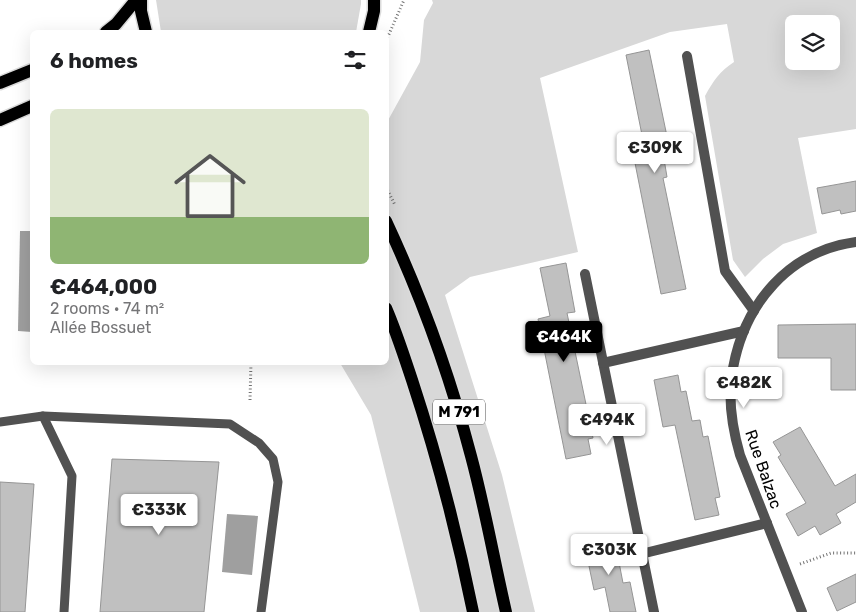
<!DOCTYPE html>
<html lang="en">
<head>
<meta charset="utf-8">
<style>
	body { margin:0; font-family:Rubik,sans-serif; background:#f6f6f6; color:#202124; height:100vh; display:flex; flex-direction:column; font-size:19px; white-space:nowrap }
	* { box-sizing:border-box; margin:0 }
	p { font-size:16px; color:#757577 }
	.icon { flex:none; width:28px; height:28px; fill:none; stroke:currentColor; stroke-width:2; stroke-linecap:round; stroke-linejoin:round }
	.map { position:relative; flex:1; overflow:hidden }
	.drawer { position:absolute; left:30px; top:30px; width:359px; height:335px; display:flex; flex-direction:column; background:#fff; border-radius:8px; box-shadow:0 5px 20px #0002 }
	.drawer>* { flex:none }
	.fabs { position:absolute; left:785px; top:15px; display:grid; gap:10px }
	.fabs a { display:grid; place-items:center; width:55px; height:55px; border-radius:8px; background:#fff; box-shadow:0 5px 20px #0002; font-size:25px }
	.price { position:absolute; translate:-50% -42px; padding:0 11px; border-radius:5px; background:#fff; color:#222; font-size:16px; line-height:32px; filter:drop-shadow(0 1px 2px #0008) }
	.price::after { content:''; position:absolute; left:50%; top:30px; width:15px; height:11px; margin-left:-8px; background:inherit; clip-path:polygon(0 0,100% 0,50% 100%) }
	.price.on { background:#000; color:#fff }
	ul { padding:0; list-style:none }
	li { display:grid; align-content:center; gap:10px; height:265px; padding:0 20px }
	li span { display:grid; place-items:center; height:155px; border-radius:8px; color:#555 }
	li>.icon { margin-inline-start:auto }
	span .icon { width:90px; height:90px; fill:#fffc; stroke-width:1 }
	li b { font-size:21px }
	h2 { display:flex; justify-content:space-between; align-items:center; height:60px; padding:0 20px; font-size:21px }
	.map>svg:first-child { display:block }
	.green { fill:#d8d8d8; fill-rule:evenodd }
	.water { fill:#9f9f9f }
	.building { fill:#c0c0c0; stroke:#959595 }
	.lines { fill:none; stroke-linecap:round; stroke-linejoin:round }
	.primary-casing { stroke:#dbdbdb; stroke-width:15 }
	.path { stroke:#737373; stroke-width:3; stroke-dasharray:1 2.5; stroke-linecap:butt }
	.service { stroke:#515151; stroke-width:9 }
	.minor { stroke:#515151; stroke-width:10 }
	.primary { stroke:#000; stroke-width:12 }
	.labels { text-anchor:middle; stroke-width:5; stroke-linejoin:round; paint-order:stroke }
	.shield { fill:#fff; stroke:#4c4c4c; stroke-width:1 }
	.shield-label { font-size:15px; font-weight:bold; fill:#000 }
	.street-label { font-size:16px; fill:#000; stroke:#fff }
</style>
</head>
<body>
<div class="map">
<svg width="856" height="612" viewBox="0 0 856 612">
	<rect width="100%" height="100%" fill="#fff"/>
	<!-- green -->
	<g class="green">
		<path d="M156,0H361V4L356,32H161Z"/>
		<path d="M432,0H856V129L798,138L817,233L783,244L763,259L745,277L733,260L705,96C713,81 720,71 734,62L727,24L670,32L540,78L578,252L470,277L445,295L502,475L535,612H420L371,415L340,363L386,362V124L420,62L424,20L433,3ZM794,24H831V61H794Z"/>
	</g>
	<!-- water -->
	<g class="water">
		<path d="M20,231H32V332L18,331Z"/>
		<path d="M227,514L258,516L252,575L222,572Z"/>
	</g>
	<!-- building -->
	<g class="building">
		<path d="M649,50L669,146L662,147L667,177L663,178L686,289L661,294L633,153L645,150L626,55Z"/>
		<path d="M856,181V211L841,214L840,210L822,214L817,188Z"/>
		<path d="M566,263L575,312L567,313L593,438L588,439L591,454L566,459L538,319L550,316L540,268Z"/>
		<path d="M856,324V390H831V358H778V325Z"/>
		<path d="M678,375L681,392L686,391L692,421L700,420L703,437L708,436L720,497L715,498L719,515L695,520L675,425L663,427L654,380Z"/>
		<path d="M800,427L835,486L856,474V502L836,514L841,523L820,535L815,526L798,536L786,514L806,503L778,457L781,455L773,442Z"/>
		<path d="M112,459L219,462L204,612H100Z"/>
		<path d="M0,482L34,484L25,612H0Z"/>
		<path d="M608,537L611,553L617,552L623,583L630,582L636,612H610L605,587L594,590L584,542Z"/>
		<path d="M856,574V602L837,611L827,588Z"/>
	</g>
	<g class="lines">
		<defs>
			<g id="primary">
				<path d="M141,0V11L146,32"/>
				<path d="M106,32L116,24L136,0"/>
				<path d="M369,32L374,11V0"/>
				<path d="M0,83L32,70"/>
				<path d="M0,120L32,106"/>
				<path d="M386,221C421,296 450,376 471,456C485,508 494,560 506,612"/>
				<path d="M386,308C396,331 404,356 412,380C437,456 457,533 473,612"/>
			</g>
		</defs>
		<!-- primary casing -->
		<use href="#primary" class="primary-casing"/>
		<!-- path -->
		<g class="path">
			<path d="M386,41L404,0"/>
			<path d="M386,187L395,205"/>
			<path d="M250,400L251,362"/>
			<path d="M800,564L831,553H856"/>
		</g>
		<!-- service -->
		<g class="service">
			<path d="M43,416L230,424L259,443L273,459L278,482L261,612"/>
			<path d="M0,422L43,416L72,476L64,612"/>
		</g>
		<!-- minor -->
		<g class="minor">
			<path d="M687,56L725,271L754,311"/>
			<path d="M585,274L654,612"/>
			<path d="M603,363L744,331"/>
			<path d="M641,554L767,523"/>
			<path d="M802,612L740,455C732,427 727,397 733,368C745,303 789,251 856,242"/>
		</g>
		<!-- primary -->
		<use href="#primary" class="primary"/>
	</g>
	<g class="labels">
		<!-- shield labels -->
		<rect class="shield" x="433" y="399.5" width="52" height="25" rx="4"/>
		<g class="shield-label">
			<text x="459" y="417">M 791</text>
		</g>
		<!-- street labels -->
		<g class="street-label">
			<text transform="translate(764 469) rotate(71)" y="6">Rue Balzac</text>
		</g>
	</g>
</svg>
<div class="fabs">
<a><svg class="icon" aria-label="layers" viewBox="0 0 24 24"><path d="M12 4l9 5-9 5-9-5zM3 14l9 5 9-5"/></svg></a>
</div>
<b class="price" style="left:655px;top:174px">€309K</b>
<b class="price on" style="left:564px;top:363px">€464K</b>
<b class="price" style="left:744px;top:409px">€482K</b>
<b class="price" style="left:607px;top:446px">€494K</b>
<b class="price" style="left:159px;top:536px">€333K</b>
<b class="price" style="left:609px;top:576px">€303K</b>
<section class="drawer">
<h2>6 homes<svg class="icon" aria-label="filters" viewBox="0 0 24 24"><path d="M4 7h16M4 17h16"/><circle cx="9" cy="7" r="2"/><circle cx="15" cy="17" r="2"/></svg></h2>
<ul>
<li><span style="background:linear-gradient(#dfe7d0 70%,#8fb573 0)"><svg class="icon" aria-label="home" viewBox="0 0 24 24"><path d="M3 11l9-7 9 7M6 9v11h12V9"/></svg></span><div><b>€464,000</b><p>2 rooms · 74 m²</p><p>Allée Bossuet</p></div></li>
</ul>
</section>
</div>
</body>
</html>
